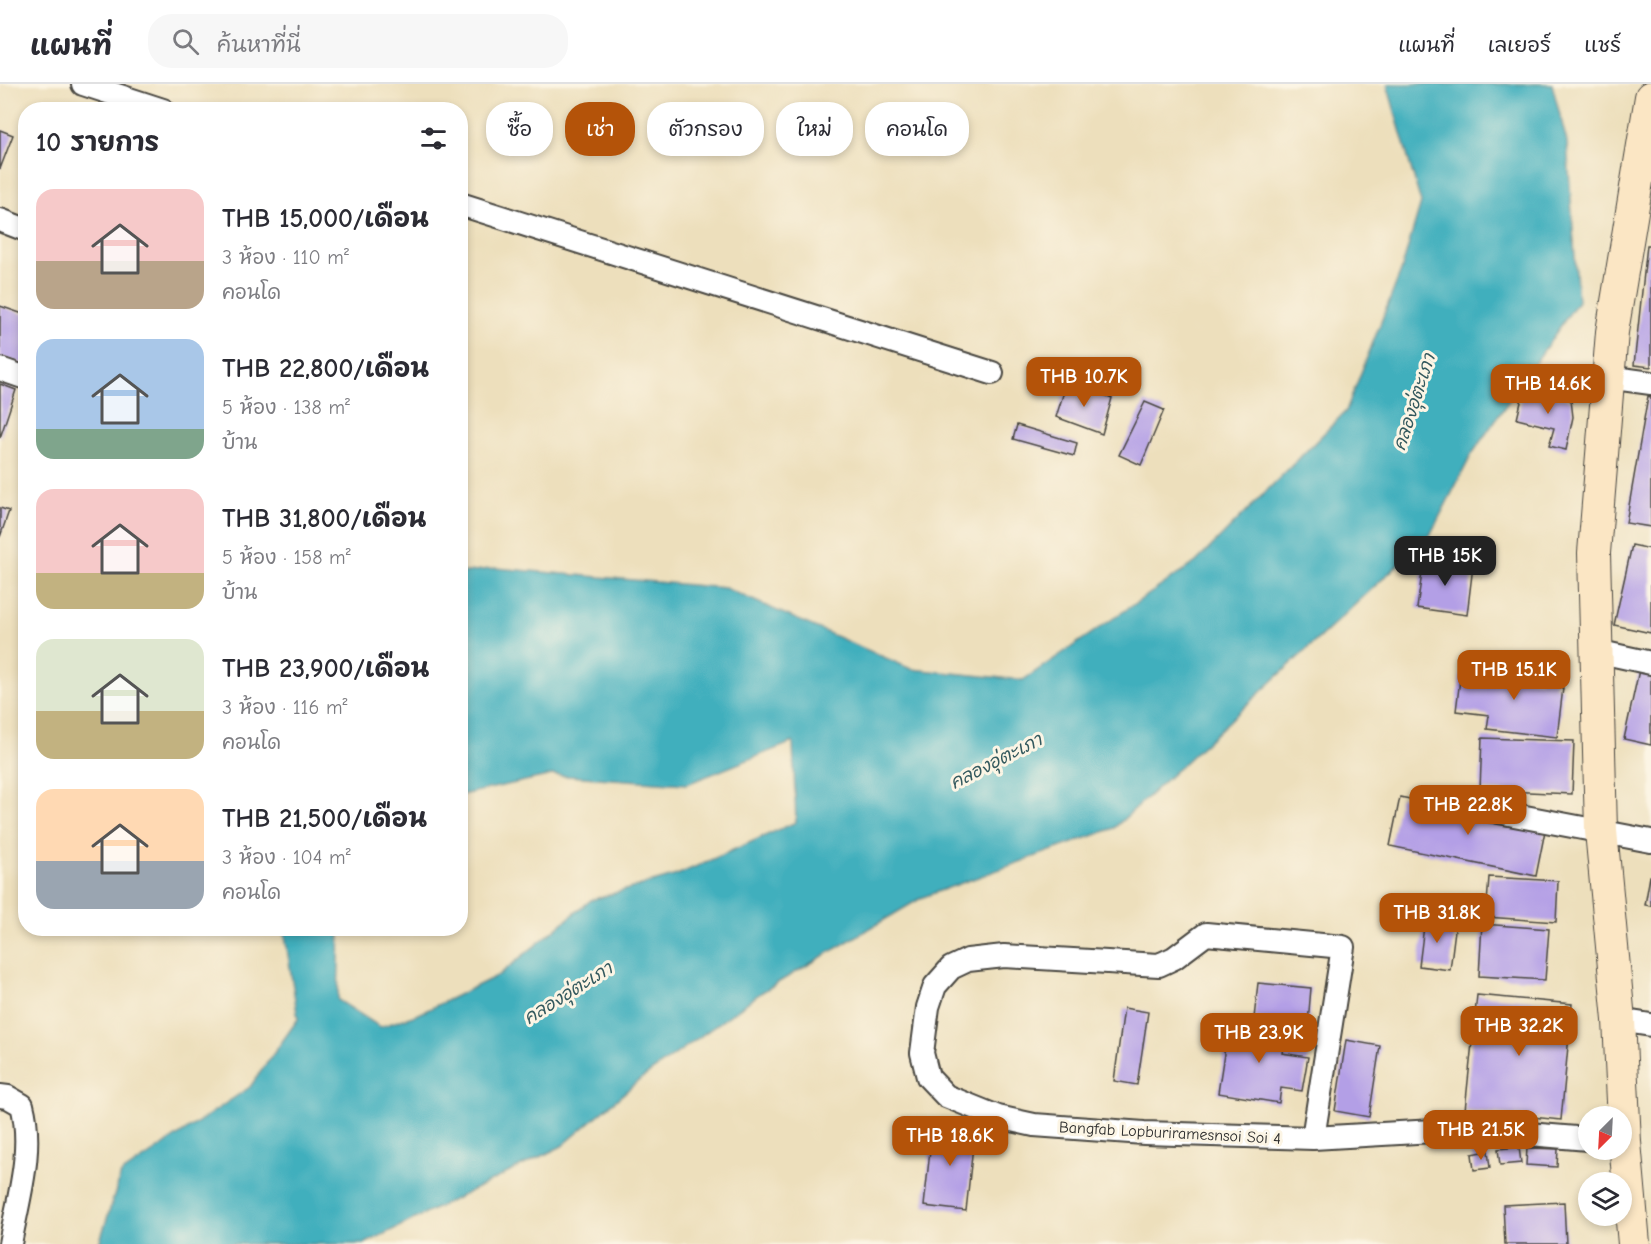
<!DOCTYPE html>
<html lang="th">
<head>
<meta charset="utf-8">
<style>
	body { margin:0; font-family:"Comic Neue","Playpen Sans Thai",sans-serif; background:#f7f7f7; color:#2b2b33; height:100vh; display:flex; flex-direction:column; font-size:22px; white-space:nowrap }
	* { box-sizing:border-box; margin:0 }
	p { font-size:20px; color:#7c7c81 }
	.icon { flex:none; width:33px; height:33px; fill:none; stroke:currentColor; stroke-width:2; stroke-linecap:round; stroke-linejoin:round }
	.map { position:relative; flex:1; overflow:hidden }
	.panel { position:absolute; left:18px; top:18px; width:450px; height:834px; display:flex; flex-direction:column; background:#fff; border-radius:24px; box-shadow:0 3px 9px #0003 }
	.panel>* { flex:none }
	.hud { position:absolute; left:486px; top:18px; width:570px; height:54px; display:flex; gap:12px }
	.needle { width:39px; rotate:204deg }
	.buttons { position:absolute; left:1578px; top:1022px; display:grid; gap:12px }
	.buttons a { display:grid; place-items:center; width:54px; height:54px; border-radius:50%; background:#fff; box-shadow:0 3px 9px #0003; font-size:30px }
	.price { position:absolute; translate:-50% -51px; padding:0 14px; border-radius:12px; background:#b45309; color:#fff; font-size:20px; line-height:39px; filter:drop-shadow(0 2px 3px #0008) }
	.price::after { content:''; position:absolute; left:50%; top:36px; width:18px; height:14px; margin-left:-9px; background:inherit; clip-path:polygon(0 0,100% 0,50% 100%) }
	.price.on { background:#222; color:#fff }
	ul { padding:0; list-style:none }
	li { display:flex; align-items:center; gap:18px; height:150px; padding:0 18px }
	li span { display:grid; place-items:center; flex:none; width:168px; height:120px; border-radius:18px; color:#555 }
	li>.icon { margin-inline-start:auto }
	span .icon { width:72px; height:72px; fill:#fffc; stroke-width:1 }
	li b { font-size:26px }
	h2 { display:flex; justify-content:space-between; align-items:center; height:72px; padding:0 18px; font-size:26px }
	.chip { padding:0 21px; border-radius:24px; background:#fff; box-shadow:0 3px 9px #0003; font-size:21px; line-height:54px }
	.chip.on { background:#b45309; color:#fff }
	header { display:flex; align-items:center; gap:36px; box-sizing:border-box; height:84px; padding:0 30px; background:#fff; border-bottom:2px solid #e1e1e2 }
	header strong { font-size:28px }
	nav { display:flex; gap:33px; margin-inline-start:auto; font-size:21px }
	.search { width:420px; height:54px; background:#f7f7f7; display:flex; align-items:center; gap:15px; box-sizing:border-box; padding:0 21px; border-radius:24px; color:#7c7c81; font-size:22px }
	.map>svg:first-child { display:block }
	.water { fill:#41afbd; stroke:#366d74; stroke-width:1.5 }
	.building { fill:#b39fe6 }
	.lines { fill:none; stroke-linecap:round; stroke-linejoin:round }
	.street-casing { stroke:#484641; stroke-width:26 }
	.secondary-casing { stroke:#484641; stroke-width:34 }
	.street { stroke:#fff; stroke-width:22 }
	.secondary { stroke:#fbe6c4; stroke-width:32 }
	.labels { text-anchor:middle; stroke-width:6; stroke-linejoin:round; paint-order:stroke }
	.street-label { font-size:16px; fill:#2b2b2b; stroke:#fcf5e5 }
	.water-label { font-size:18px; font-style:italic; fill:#33595e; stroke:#fcf5e5 }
</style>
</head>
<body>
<header>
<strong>แผนที่</strong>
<div class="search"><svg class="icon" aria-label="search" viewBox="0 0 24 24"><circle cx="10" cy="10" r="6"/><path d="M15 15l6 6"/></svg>ค้นหาที่นี่</div>
<nav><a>แผนที่</a><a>เลเยอร์</a><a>แชร์</a></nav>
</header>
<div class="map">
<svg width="1651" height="1160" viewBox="0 0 1651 1160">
	<rect width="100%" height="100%" fill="#fcf5e5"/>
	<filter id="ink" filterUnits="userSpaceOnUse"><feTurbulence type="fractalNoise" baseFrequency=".0167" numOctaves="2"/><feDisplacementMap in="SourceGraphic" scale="12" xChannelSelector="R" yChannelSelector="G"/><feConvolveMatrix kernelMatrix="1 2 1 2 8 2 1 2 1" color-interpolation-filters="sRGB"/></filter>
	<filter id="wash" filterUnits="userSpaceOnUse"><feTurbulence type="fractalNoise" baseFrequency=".008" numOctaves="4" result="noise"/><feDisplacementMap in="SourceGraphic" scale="24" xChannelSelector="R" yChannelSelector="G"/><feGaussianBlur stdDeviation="1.35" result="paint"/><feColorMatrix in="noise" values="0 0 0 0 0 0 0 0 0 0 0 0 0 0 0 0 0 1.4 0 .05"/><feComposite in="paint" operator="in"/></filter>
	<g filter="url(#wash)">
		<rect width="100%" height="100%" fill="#eddfbc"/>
		<!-- water -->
		<path class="water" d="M1387,0H1552L1567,58L1578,217L1472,370L1430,451L1114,744L923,813L762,908L637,998L562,1062L364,1160H99L121,1090L250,1003L298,935L284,845H340L338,916L380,943L419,930L499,891L591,816L677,791L796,738L793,658L687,700L552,691L461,711V489L496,484L725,504L911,585L1023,596L1196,478L1346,327L1401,187L1421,119Z"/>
		<g id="blocks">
			<!-- building -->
			<g class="building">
				<path d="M0,46L13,51L0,85Z"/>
				<path d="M1647,161H1651V283L1634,281Z"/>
				<path d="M0,222L26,231V281L0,273Z"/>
				<path d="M1067,298L1112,314L1102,350L1056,333Z"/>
				<path d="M0,300L16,306L0,354Z"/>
				<path d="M1524,305L1571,316L1573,333L1566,366L1549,362L1554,344L1517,335Z"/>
				<path d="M1648,312L1651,313V443L1626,439Z"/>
				<path d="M1145,318L1164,326L1141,381L1119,371Z"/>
				<path d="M1017,341L1077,359L1074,372L1013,355Z"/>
				<path d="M0,424L9,427L0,453Z"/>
				<path d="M1632,461L1651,465V549L1614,541Z"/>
				<path d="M1424,475L1473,482L1467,531L1417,524Z"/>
				<path d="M1542,580L1558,582L1555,603L1563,604L1557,653L1487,645L1489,631L1456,627L1461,587L1540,597Z"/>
				<path d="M1639,586L1651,589V661L1624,655Z"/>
				<path d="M1482,654L1574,657L1572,710L1480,706Z"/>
				<path d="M1400,713L1546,742L1536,792L1390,762Z"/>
				<path d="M1650,792H1651V822L1645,821Z"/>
				<path d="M1489,793L1558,797L1556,838L1486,833Z"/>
				<path d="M1425,834L1456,838L1450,886L1419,882Z"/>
				<path d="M1482,840L1549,845L1545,896L1479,892Z"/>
				<path d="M1258,899L1311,904L1308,939L1254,934Z"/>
				<path d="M1477,911L1572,920L1561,1036L1465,1026Z"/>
				<path d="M1124,924L1148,928L1137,1001L1114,997Z"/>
				<path d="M1229,937L1286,946L1282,969L1308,973L1302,1007L1281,1004L1279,1019L1218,1009Z"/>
				<path d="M1346,956L1380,962L1369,1033L1335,1027Z"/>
				<path d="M933,1039L975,1043L966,1127L924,1122Z"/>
				<path d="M1519,1063L1521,1079L1500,1081L1498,1065Z"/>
				<path d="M1527,1064L1558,1065L1557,1083L1526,1081Z"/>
				<path d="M1488,1067L1490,1084L1474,1086L1472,1070Z"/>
				<path d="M1564,1118L1566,1160H1505L1503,1121Z"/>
			</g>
		</g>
	</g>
	<g filter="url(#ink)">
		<use href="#blocks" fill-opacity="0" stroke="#484641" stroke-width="1.5"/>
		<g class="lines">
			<defs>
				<g id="street">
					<path d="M83,0L163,26"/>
					<path d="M460,120L992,289"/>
					<path d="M0,136L26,146"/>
					<path d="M0,285L26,294"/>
					<path d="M1607,293L1651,299"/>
					<path d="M1596,567L1651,579"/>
					<path d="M1451,719L1651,757"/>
					<path d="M1619,936L1651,941"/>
					<path d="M0,1012L8,1013L22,1021C34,1066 18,1115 10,1160"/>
					<path d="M1313,1054L1343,863L1206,850L1174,874L1159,881L1004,872L968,876L951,884L935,902L928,923L922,969L928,993L946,1012L998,1033L1034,1041L1144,1049L1313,1054L1468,1045L1588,1055"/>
				</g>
				<path id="secondary" d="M1634,1160L1625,1058L1619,936L1601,747L1594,469L1612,248L1651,13"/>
			</defs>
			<!-- street casing -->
			<use href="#street" class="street-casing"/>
			<!-- secondary casing -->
			<use href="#secondary" class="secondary-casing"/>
			<!-- street -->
			<use href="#street" class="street"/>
			<!-- secondary -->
			<use href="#secondary" class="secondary"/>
		</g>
	</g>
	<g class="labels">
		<!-- street labels -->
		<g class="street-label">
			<text transform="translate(1170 1048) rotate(3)" y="6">Bangfab Lopburiramesnsoi Soi 4</text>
		</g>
		<!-- water labels -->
		<g class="water-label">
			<text transform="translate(1414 318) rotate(-72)" y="6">คลองอุ่ตะเภา</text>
			<text transform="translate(996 677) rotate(-27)" y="6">คลองอุ่ตะเภา</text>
			<text transform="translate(568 909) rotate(-32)" y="6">คลองอุ่ตะเภา</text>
		</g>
	</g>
</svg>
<div class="buttons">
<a><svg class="needle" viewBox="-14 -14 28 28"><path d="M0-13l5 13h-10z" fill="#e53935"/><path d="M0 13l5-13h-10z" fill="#7c7c81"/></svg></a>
<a><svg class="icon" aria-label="layers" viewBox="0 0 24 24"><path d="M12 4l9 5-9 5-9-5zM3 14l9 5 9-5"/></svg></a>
</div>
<b class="price" style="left:1084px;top:324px">THB 10.7K</b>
<b class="price" style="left:1548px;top:331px">THB 14.6K</b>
<b class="price on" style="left:1445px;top:503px">THB 15K</b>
<b class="price" style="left:1514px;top:617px">THB 15.1K</b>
<b class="price" style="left:1468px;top:752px">THB 22.8K</b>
<b class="price" style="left:1437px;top:860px">THB 31.8K</b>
<b class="price" style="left:1519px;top:973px">THB 32.2K</b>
<b class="price" style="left:1259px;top:980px">THB 23.9K</b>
<b class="price" style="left:1481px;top:1077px">THB 21.5K</b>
<b class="price" style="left:950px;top:1083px">THB 18.6K</b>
<div class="hud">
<a class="chip">ซื้อ</a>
<a class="chip on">เช่า</a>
<a class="chip">ตัวกรอง</a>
<a class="chip">ใหม่</a>
<a class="chip">คอนโด</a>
</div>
<section class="panel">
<h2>10 รายการ<svg class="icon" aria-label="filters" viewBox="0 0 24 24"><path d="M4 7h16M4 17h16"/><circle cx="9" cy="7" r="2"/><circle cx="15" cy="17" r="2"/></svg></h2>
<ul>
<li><span style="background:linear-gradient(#f6c9c9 60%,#b9a48a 0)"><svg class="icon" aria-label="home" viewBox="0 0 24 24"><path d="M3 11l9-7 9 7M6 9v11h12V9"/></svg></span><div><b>THB 15,000/เดือน</b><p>3 ห้อง · 110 m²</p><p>คอนโด</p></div></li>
<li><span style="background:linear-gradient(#a9c7e8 75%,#7fa58c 0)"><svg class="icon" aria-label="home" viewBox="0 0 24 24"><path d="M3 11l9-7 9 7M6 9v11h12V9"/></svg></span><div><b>THB 22,800/เดือน</b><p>5 ห้อง · 138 m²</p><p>บ้าน</p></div></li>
<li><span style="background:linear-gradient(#f6c9c9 70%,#c2b280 0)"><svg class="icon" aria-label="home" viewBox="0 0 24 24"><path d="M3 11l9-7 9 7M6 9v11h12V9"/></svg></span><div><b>THB 31,800/เดือน</b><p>5 ห้อง · 158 m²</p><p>บ้าน</p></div></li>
<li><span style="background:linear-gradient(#dfe7d0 60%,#c2b280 0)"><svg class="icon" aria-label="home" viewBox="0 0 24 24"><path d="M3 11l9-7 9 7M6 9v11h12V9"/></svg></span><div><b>THB 23,900/เดือน</b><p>3 ห้อง · 116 m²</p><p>คอนโด</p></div></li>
<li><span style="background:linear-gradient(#ffd9b3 60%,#9aa5b1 0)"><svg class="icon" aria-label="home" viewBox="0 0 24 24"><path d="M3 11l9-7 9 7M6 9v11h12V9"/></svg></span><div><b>THB 21,500/เดือน</b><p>3 ห้อง · 104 m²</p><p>คอนโด</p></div></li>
</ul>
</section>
</div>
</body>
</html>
